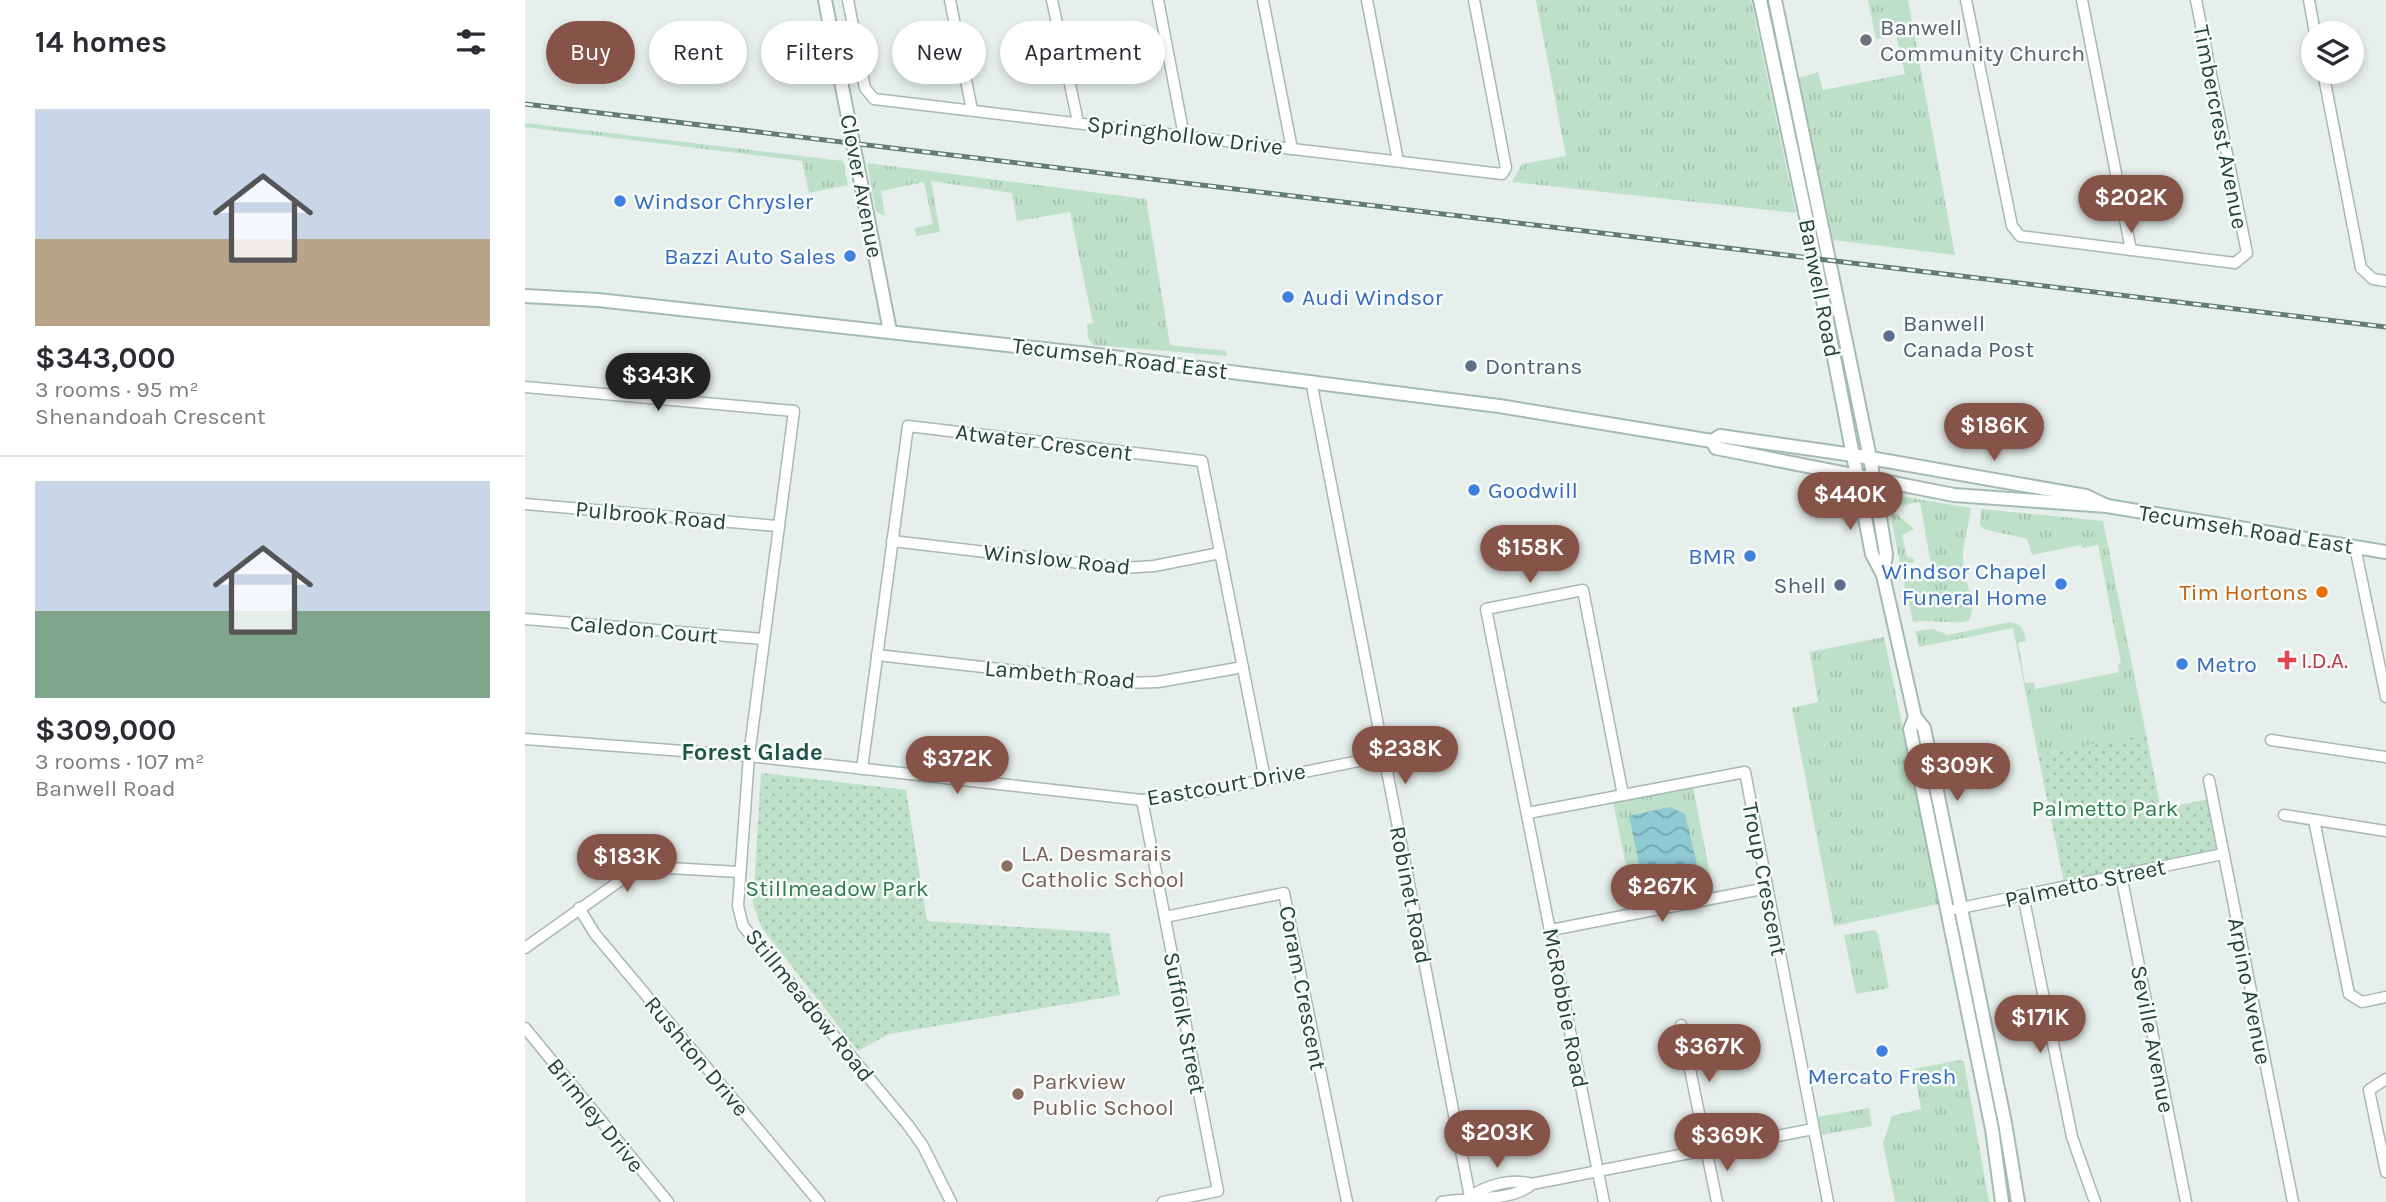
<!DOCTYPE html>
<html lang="en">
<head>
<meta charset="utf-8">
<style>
	body { margin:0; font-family:Karla,sans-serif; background:#f7f7f7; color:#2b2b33; height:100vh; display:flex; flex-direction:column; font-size:26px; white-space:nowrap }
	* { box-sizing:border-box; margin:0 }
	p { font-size:23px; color:#7c7c81 }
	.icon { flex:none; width:38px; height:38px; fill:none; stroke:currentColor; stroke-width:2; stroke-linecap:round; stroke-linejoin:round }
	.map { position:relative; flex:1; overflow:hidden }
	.sheet { display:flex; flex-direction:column; background:#fff; width:525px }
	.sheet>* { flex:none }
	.hud { position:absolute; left:21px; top:21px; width:665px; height:63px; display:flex; gap:14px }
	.fabs { position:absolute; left:1776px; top:21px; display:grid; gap:14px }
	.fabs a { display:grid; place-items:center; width:63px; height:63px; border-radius:50%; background:#fff; box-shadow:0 4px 10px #0003; font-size:35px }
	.price { position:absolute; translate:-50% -60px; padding:0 16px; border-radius:24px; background:#855347; color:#fff; font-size:23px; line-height:46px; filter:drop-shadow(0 2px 4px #0008) }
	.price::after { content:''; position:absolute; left:50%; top:42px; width:21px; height:16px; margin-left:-10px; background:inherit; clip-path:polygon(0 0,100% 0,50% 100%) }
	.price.on { background:#222; color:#fff }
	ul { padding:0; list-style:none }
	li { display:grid; align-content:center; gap:14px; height:371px; padding:0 35px }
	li+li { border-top:2px solid #e1e1e2 }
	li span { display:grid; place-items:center; height:217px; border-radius:0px; color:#555 }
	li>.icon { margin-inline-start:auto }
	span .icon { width:126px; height:126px; fill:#fffc; stroke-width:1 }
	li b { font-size:30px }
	h2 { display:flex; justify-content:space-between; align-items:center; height:84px; padding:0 35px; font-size:30px }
	.pill { padding:0 24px; border-radius:32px; background:#fff; box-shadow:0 4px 10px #0003; font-size:24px; line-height:63px }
	.pill.on { background:#855347; color:#fff }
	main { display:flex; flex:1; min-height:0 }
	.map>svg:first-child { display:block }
	.grass { fill:url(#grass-tufts) }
	.park { fill:url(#park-dots) }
	.water { fill:url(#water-waves) }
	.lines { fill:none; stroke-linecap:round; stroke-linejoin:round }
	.street-casing { stroke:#a8b8b2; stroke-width:13 }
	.secondary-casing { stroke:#a4bbb3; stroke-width:16 }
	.street { stroke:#fff; stroke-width:10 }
	.secondary { stroke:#fff; stroke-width:12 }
	.rail-casing { stroke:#5f7d75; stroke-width:5 }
	.rail { stroke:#f7fbf9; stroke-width:2.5; stroke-dasharray:8; stroke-linecap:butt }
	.worship-dot { fill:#6b7280; stroke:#f7fbf9; stroke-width:2.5 }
	.shop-dot { fill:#3f7fe0; stroke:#f7fbf9; stroke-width:2.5 }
	.service-dot { fill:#5c6f8a; stroke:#f7fbf9; stroke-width:2.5 }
	.food-dot { fill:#e8710a; stroke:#f7fbf9; stroke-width:2.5 }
	.health-dot { fill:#e0444e; stroke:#f7fbf9; stroke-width:2.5 }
	.education-dot { fill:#8d6e63; stroke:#f7fbf9; stroke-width:2.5 }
	.labels { text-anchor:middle; stroke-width:5; stroke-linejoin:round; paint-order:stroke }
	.worship-label { font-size:23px; fill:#5b616d; stroke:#f7fbf9; text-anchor:start }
	.street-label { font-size:23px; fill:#24423a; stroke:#f7fbf9 }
	.shop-label { font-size:23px; fill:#366cbe; stroke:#f7fbf9; text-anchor:start }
	.service-label { font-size:23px; fill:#4e5e75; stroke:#f7fbf9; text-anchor:start }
	.food-label { font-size:23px; fill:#c56008; stroke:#f7fbf9; text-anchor:end }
	.health-label { font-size:23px; fill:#be3a42; stroke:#f7fbf9; text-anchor:start }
	.park-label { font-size:23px; fill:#2d7a4b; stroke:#f7fbf9 }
	.education-label { font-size:23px; fill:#785e54; stroke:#f7fbf9; text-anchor:start }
	.neighbourhood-label { font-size:24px; font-weight:bold; fill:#1f5548; stroke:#f7fbf9 }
</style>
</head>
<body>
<main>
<section class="sheet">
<h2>14 homes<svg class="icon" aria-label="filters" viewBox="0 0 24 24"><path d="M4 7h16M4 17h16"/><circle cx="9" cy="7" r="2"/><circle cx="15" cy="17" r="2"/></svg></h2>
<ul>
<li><span style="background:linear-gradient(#c9d6e8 60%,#b9a48a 0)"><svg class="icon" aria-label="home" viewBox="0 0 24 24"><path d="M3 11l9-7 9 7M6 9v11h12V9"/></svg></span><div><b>$343,000</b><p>3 rooms · 95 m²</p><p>Shenandoah Crescent</p></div></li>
<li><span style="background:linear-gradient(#c9d6e8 60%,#7fa58c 0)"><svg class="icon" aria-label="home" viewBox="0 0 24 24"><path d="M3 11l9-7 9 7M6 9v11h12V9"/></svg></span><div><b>$309,000</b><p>3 rooms · 107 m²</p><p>Banwell Road</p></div></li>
</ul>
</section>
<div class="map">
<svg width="1861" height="1202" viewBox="0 0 1861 1202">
	<defs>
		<pattern id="grass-tufts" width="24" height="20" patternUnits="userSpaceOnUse" patternTransform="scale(1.75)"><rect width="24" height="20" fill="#bfe0c8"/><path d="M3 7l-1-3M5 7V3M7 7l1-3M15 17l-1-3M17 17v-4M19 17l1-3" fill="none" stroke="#a4c1ad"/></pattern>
		<pattern id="park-dots" width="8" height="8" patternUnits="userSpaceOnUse" patternTransform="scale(1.75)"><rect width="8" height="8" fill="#bfe0c8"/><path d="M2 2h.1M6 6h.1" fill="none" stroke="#a4c1ad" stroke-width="1.8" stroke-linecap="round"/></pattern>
		<pattern id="water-waves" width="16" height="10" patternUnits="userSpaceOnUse" patternTransform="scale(1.75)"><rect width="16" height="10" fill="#8ec9d4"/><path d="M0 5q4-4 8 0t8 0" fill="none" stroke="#74a5ad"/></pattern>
	</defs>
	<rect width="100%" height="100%" fill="#e6efeb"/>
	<!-- grass -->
	<g class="grass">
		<path d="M1011,0H1226L1271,213L987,182L997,164L1041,156Z"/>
		<path d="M1343,0H1383L1430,255L1308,240L1274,78L1293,72L1298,90L1380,74L1371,35L1351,39Z"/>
		<path d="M0,123L318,161L323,185L284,193L277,161L0,127Z"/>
		<path d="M342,163L621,199L645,345L701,351L702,356L568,345L563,338L562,324L568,323L545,212L492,221L487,193L406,181L415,232L391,236L390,228L408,224L399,182L356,191L360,216L351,212Z"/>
		<path d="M1374,496L1446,508C1444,525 1437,545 1438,563C1439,580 1454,606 1443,621C1423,625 1408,619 1388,622L1377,573L1406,576L1407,571L1395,502L1373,506L1369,512L1389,529L1377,535L1382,557L1389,559L1388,563H1375L1364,508L1367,500Z"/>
		<path d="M1456,509L1578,521L1621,734L1513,755L1488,628L1394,647L1390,631L1408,629L1423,635L1485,622C1497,624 1499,629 1501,641L1493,643L1500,683L1509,682L1510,689L1594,672L1593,664L1596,663L1573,545L1557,548L1556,545L1507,555L1502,539L1459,529L1455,525Z"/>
		<path d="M1359,637L1414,904L1309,926L1267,708L1293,702L1285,652Z"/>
		<path d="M1168,787L1189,895L1110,909L1088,802Z"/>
		<path d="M1349,930L1353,934L1364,988L1331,994L1319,935Z"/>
		<path d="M1435,1060L1439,1062L1464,1202H1370L1358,1143L1367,1116L1396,1109L1389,1069Z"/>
		<path d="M1344,1108L1347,1126L1296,1135L1292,1117Z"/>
	</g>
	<!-- park -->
	<g class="park">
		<path d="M1621,734L1636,809L1684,799L1693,843L1690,852L1539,882L1513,755Z"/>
		<path d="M236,773L381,790L402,921L584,933L595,995L364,1034L333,1051L237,928L228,905Z"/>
	</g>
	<!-- water -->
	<path class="water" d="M1145,807L1160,814L1174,873L1166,881L1119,888L1104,816Z"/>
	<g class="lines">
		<defs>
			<g id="street">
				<path d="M323,0L340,88L349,99L977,174L981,168L949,0"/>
				<path d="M425,0L447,110"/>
				<path d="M527,0L553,122"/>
				<path d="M633,0L659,136"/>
				<path d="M738,0L767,149"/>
				<path d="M842,0L873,161"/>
				<path d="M1441,0L1487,226L1495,236L1710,263L1722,253L1671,0"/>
				<path d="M1557,0L1606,250"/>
				<path d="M1784,0L1790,33"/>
				<path d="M1798,72L1836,268L1848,279L1861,281"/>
				<path d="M786,381L946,1202"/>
				<path d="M0,387L269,411L224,756L213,906L218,926L383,1125L398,1146L426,1202"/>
				<path d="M0,504L252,526"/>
				<path d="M367,541L598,568L629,566L695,553"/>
				<path d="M1830,547L1861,697"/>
				<path d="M0,619L238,639"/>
				<path d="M352,655L599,683L633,682L718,667"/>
				<path d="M0,739L224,756L617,800L679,792L859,756"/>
				<path d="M1746,740L1861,757"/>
				<path d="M337,769L383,426L677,461L740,779"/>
				<path d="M1684,780L1768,1202"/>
				<path d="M617,800L693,1191L638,1202"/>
				<path d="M1003,813L1220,772L1303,1202"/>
				<path d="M1759,815L1861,831"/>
				<path d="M1789,820L1824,994L1837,1002L1861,997"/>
				<path d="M1596,875L1661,1202"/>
				<path d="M1498,895L1547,1137L1570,1202"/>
				<path d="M54,908L70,934L294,1202"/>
				<path d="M1431,909L1698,854"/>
				<path d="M640,917L759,893L822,1202"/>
				<path d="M1026,930L1242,888"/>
				<path d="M0,948L106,873L127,867L214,872"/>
				<path d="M1156,1025L1192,1202"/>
				<path d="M0,1028L143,1202"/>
				<path d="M1861,1079L1844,1090L1861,1172"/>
				<path d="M945,1197C961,1185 987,1178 1007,1184L1288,1129"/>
				<path d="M917,1202C943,1197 988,1202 1007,1184"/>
				<path d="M1079,1202L961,609L1058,590L1098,795"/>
			</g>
			<g id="secondary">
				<path d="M300,0L365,331"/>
				<path d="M1235,0L1290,259L1347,554L1358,575L1390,717L1399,728L1480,1123L1493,1202"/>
				<path d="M1250,0L1345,458L1361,554L1358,575"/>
				<path d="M0,296L73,300L564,354L974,406L1187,441L1195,436L1328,455L1561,496L1582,506"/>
				<path d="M1187,441L1191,448L1429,495L1582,506L1861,552"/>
				<path d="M1390,717L1385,729L1467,1129L1477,1202"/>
			</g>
		</defs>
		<!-- street casing -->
		<use href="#street" class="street-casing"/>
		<!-- secondary casing -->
		<use href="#secondary" class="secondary-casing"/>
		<!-- street -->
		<use href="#street" class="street"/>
		<!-- secondary -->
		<use href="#secondary" class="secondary"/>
		<defs>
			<path id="rail" d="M0,104L1861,327"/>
		</defs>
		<!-- rail casing -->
		<use href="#rail" class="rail-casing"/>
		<!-- rail -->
		<use href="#rail" class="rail"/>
	</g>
	<!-- markers -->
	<circle class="worship-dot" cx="1341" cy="40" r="7"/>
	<g class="shop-dot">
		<circle cx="95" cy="201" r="7"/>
		<circle cx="325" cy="256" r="7"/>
		<circle cx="763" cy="297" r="7"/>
		<circle cx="949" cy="490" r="7"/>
		<circle cx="1225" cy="556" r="7"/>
		<circle cx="1536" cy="584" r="7"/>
		<circle cx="1657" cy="664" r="7"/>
		<circle cx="1357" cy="1051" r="7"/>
	</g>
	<g class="service-dot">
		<circle cx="1364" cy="336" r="7"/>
		<circle cx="946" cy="366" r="7"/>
		<circle cx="1315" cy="585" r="7"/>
	</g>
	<circle class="food-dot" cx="1797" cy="592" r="7"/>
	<path class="health-dot" d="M1758.5 649.5h7v7h7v7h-7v7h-7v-7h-7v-7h7z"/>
	<g class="education-dot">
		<circle cx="482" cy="866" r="7"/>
		<circle cx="493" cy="1094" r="7"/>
	</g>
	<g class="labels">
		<!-- worship labels -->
		<g class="worship-label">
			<text x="1355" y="35">Banwell<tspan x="1355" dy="26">Community Church</tspan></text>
		</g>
		<!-- street labels -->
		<g class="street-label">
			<text transform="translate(1696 127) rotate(79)" y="8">Timbercrest Avenue</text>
			<text transform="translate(660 135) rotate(7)" y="8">Springhollow Drive</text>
			<text transform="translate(337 186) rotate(79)" y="8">Clover Avenue</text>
			<text transform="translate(1295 288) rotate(79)" y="8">Banwell Road</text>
			<text transform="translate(595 358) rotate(7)" y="8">Tecumseh Road East</text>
			<text transform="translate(519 442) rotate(7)" y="8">Atwater Crescent</text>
			<text transform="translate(126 515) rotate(5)" y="8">Pulbrook Road</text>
			<text transform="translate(1721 529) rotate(9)" y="8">Tecumseh Road East</text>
			<text transform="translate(532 559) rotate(6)" y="8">Winslow Road</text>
			<text transform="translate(119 629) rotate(5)" y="8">Caledon Court</text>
			<text transform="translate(535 674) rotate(5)" y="8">Lambeth Road</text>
			<text transform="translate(701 784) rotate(-10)" y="8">Eastcourt Drive</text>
			<text transform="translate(1240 879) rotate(79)" y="8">Troup Crescent</text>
			<text transform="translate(1560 883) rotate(-12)" y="8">Palmetto Street</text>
			<text transform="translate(886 895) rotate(79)" y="8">Robinet Road</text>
			<text transform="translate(778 988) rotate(79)" y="8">Coram Crescent</text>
			<text transform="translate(1725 991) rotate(79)" y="8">Arpino Avenue</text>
			<text transform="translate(285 1005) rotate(51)" y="8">Stillmeadow Road</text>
			<text transform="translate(1041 1008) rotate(79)" y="8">McRobbie Road</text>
			<text transform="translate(660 1023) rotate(79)" y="8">Suffolk Street</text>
			<text transform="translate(1628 1039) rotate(79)" y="8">Seville Avenue</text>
			<text transform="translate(172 1056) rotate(50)" y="8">Rushton Drive</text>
			<text transform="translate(71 1115) rotate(51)" y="8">Brimley Drive</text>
		</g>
		<!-- shop labels -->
		<g class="shop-label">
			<text x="109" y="209">Windsor Chrysler</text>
			<text x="311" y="264" text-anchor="end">Bazzi Auto Sales</text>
			<text x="777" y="305">Audi Windsor</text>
			<text x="963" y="498">Goodwill</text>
			<text x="1211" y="564" text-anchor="end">BMR</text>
			<text x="1522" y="579" text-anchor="end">Windsor Chapel<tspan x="1522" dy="26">Funeral Home</tspan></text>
			<text x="1671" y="672">Metro</text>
			<text x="1357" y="1084" text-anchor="middle">Mercato Fresh</text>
		</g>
		<!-- service labels -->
		<g class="service-label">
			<text x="1378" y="331">Banwell<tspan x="1378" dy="26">Canada Post</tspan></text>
			<text x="960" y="374">Dontrans</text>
			<text x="1301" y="593" text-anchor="end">Shell</text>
		</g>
		<!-- food labels -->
		<g class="food-label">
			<text x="1783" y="600">Tim Hortons</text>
		</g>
		<!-- health labels -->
		<g class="health-label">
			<text x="1776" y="668">I.D.A.</text>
		</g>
		<!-- park labels -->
		<g class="park-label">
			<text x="1580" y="816">Palmetto Park</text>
			<text x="312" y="896">Stillmeadow Park</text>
		</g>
		<!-- education labels -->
		<g class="education-label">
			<text x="496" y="861">L.A. Desmarais<tspan x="496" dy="26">Catholic School</tspan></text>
			<text x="507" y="1089">Parkview<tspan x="507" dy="26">Public School</tspan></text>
		</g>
		<!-- neighbourhood labels -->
		<g class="neighbourhood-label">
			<text x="227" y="760">Forest Glade</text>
		</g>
	</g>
</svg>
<div class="fabs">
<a><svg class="icon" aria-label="layers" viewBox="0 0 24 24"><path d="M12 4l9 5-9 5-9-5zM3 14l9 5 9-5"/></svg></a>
</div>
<b class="price" style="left:1606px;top:235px">$202K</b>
<b class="price on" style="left:133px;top:413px">$343K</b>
<b class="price" style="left:1469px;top:463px">$186K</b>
<b class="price" style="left:1325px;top:532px">$440K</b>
<b class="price" style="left:1005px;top:585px">$158K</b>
<b class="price" style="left:880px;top:786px">$238K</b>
<b class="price" style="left:432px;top:796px">$372K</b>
<b class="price" style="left:1432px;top:803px">$309K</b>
<b class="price" style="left:102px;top:894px">$183K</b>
<b class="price" style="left:1137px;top:924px">$267K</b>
<b class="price" style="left:1515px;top:1055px">$171K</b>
<b class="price" style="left:1184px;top:1084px">$367K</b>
<b class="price" style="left:972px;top:1170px">$203K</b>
<b class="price" style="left:1202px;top:1173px">$369K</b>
<div class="hud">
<a class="pill on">Buy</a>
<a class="pill">Rent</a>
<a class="pill">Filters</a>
<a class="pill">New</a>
<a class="pill">Apartment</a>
</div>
</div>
</main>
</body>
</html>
